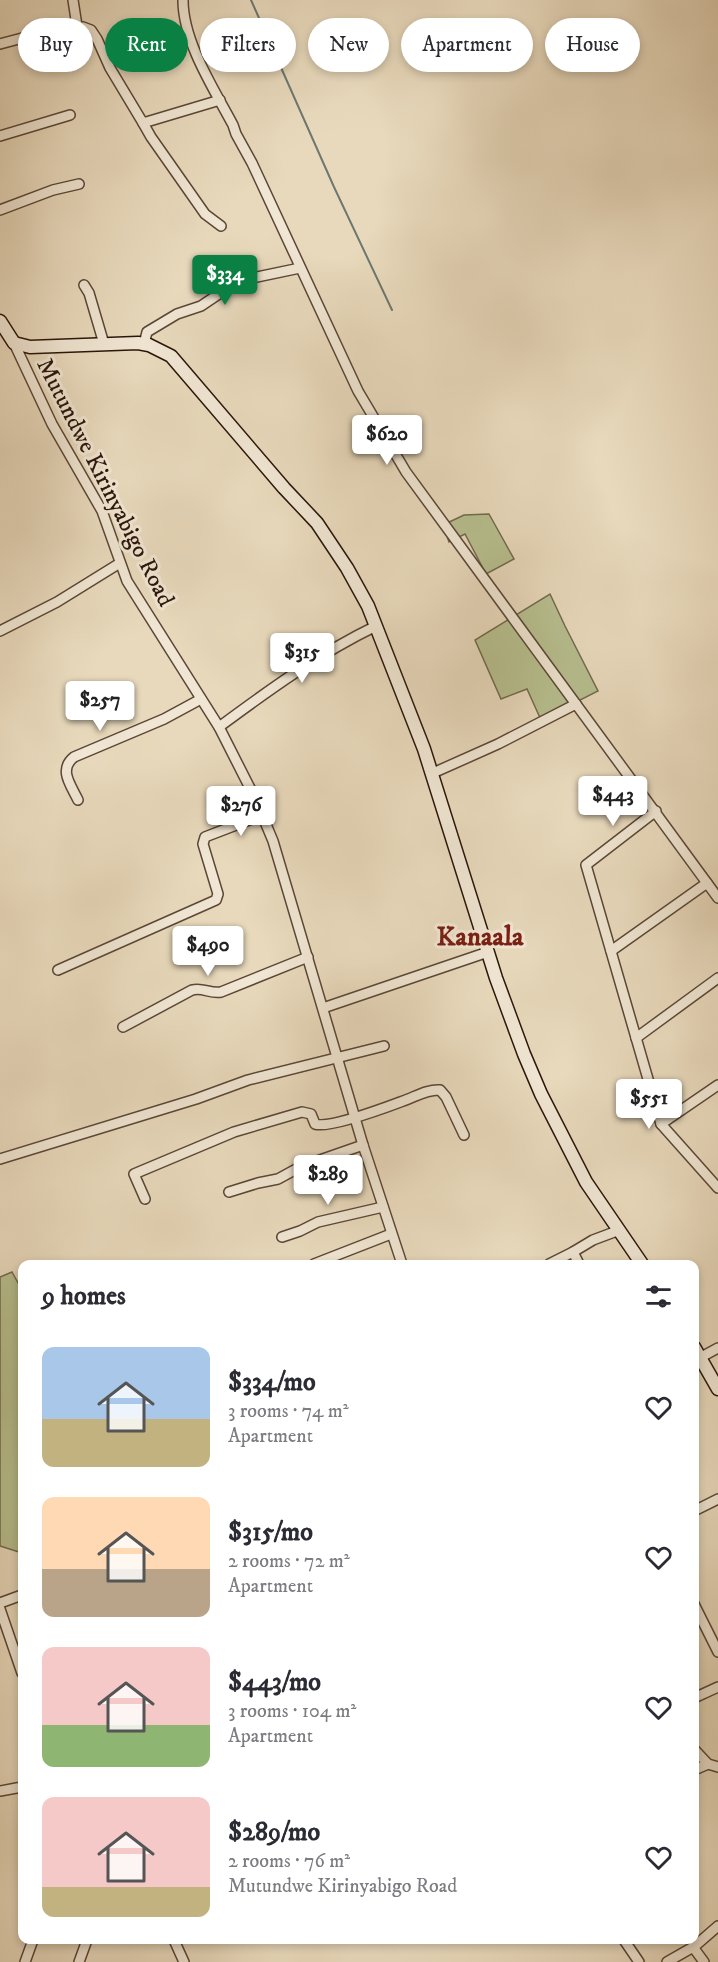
<!DOCTYPE html>
<html lang="en">
<head>
<meta charset="utf-8">
<style>
	body { margin:0; font-family:"IM FELL DW Pica",serif; background:#f7f7f7; color:#2b2b33; height:100vh; display:flex; flex-direction:column; font-size:22px; white-space:nowrap }
	* { box-sizing:border-box; margin:0 }
	p { font-size:20px; color:#7c7c81 }
	.icon { flex:none; width:33px; height:33px; fill:none; stroke:currentColor; stroke-width:2; stroke-linecap:round; stroke-linejoin:round }
	.map { position:relative; flex:1; overflow:hidden }
	.drawer { position:absolute; left:18px; top:1260px; width:681px; height:684px; display:flex; flex-direction:column; background:#fff; border-radius:12px; box-shadow:0 3px 9px #0003 }
	.drawer>* { flex:none }
	.hud { position:absolute; left:18px; top:18px; width:682px; height:54px; display:flex; gap:12px }
	.price { position:absolute; translate:-50% -51px; padding:0 14px; border-radius:6px; background:#fff; color:#222; font-size:20px; line-height:39px; filter:drop-shadow(0 2px 3px #0008) }
	.price::after { content:''; position:absolute; left:50%; top:36px; width:18px; height:14px; margin-left:-9px; background:inherit; clip-path:polygon(0 0,100% 0,50% 100%) }
	.price.current { background:#0b8043; color:#fff }
	ul { padding:0; list-style:none }
	li { display:flex; align-items:center; gap:18px; height:150px; padding:0 24px }
	li span { display:grid; place-items:center; flex:none; width:168px; height:120px; border-radius:12px; color:#555 }
	li>.icon { margin-inline-start:auto }
	span .icon { width:72px; height:72px; fill:#fffc; stroke-width:1 }
	li b { font-size:26px }
	h2 { display:flex; justify-content:space-between; align-items:center; height:72px; padding:0 24px; font-size:26px }
	.pill { padding:0 21px; border-radius:27px; background:#fff; box-shadow:0 3px 9px #0003; font-size:21px; line-height:54px }
	.pill.current { background:#0b8043; color:#fff }
	.map>svg:first-child { display:block }
	.green { fill:#b7bf8f; stroke:#716a4d; stroke-width:1.5 }
	.lines { fill:none; stroke-linecap:round; stroke-linejoin:round }
	.stream { stroke:#6c7870; stroke-width:2 }
	.street-casing { stroke:#5a4737; stroke-width:12 }
	.secondary-casing { stroke:#2b160b; stroke-width:15 }
	.street { stroke:#f0e6d3; stroke-width:9 }
	.secondary { stroke:#f0e6d3; stroke-width:12 }
	.labels { text-anchor:middle; stroke-width:6; stroke-linejoin:round; paint-order:stroke }
	.street-label { font-size:24px; fill:#2b160b; stroke:#f0e6d3 }
	.quarter-label { font-size:27px; font-weight:bold; fill:#7a1f14; stroke:#f0e6d3 }
</style>
</head>
<body>
<div class="map">
<svg width="718" height="1962" viewBox="0 0 718 1962">
	<rect width="100%" height="100%" fill="#e8d9bc"/>
	<filter id="stains"><feTurbulence type="fractalNoise" baseFrequency=".00333" numOctaves="4"/><feColorMatrix values="0 0 0 0 .2 0 0 0 0 .09 0 0 0 0 .02 0 0 0 .5 -.17"/></filter>
	<radialGradient id="worn" r=".72"><stop offset=".6" stop-color="#630" stop-opacity="0"/><stop offset="1" stop-color="#630" stop-opacity=".3"/></radialGradient>
	<!-- green -->
	<g class="green">
		<path d="M489,514L514,559L486,574L465,534L449,542L443,525L464,515Z"/>
		<path d="M550,594L565,626L598,691L541,720L527,689L501,699L475,640Z"/>
		<path d="M12,1272L22,1290V1553L0,1546V1277Z"/>
	</g>
	<g class="lines">
		<!-- stream -->
		<path class="stream" d="M251,0L334,187L392,310"/>
		<defs>
			<g id="street">
				<path d="M73,0L77,26"/>
				<path d="M183,0C183,42 214,89 233,125L236,134L252,163L358,391L406,472L718,898"/>
				<path d="M0,44L68,26L83,27L91,30L97,39L110,68L143,123L220,100"/>
				<path d="M143,123L151,137L205,214L221,226"/>
				<path d="M0,136L70,115"/>
				<path d="M0,210L53,190L79,184"/>
				<path d="M84,285L89,293L104,344"/>
				<path d="M14,343L52,424L102,511L127,581L219,727L255,798L273,841L363,1145L402,1264"/>
				<path d="M144,344L147,332L177,314L201,306L238,281L300,268"/>
				<path d="M0,631L57,602L120,563"/>
				<path d="M219,727C269,690 320,653 376,626"/>
				<path d="M433,773L498,744L576,704"/>
				<path d="M78,800C71,785 58,770 74,757L164,719L201,699"/>
				<path d="M656,811L586,865L661,1124"/>
				<path d="M611,951L707,883"/>
				<path d="M58,970L216,900L218,894L203,844L205,837L262,815"/>
				<path d="M323,1008L488,952"/>
				<path d="M123,1027L192,990C203,987 210,994 221,992L308,957"/>
				<path d="M636,1038L718,978"/>
				<path d="M718,1085L661,1124L718,1188"/>
				<path d="M0,1159L196,1099L248,1080L384,1046"/>
				<path d="M229,1192L258,1183L278,1179L300,1167L363,1145"/>
				<path d="M145,1199L134,1174L234,1132L302,1112L311,1114L315,1124C329,1129 387,1107 403,1101C415,1097 427,1089 440,1090L446,1097L464,1135"/>
				<path d="M282,1237L300,1231L318,1222L383,1207"/>
				<path d="M314,1264L391,1234"/>
				<path d="M549,1264L573,1252"/>
				<path d="M579,1264L573,1252L593,1240L617,1231"/>
				<path d="M694,1361L718,1348"/>
				<path d="M694,1511L718,1499"/>
				<path d="M0,1603L22,1595"/>
				<path d="M694,1604L718,1652"/>
				<path d="M0,1609L22,1673"/>
				<path d="M694,1698L718,1687"/>
				<path d="M694,1749L708,1764L718,1767"/>
				<path d="M694,1770L708,1764"/>
				<path d="M0,1791L22,1787"/>
				<path d="M174,1940L184,1962"/>
				<path d="M624,1940L639,1962"/>
				<path d="M693,1947L704,1962"/>
				<path d="M25,1962L33,1940"/>
				<path d="M79,1962L87,1940"/>
				<path d="M667,1962L695,1946L718,1926"/>
			</g>
			<g id="secondary">
				<path d="M0,321L14,343L30,347L138,343L149,345L171,356L284,488L317,523L347,568L368,606L424,749L496,978L524,1054L541,1094L586,1182L642,1264"/>
				<path d="M694,1347L718,1389"/>
			</g>
		</defs>
		<!-- street casing -->
		<use href="#street" class="street-casing"/>
		<!-- secondary casing -->
		<use href="#secondary" class="secondary-casing"/>
		<!-- street -->
		<use href="#street" class="street"/>
		<!-- secondary -->
		<use href="#secondary" class="secondary"/>
	</g>
	<g class="labels">
		<!-- street labels -->
		<g class="street-label">
			<text transform="translate(106 482) rotate(63)" y="8">Mutundwe Kirinyabigo Road</text>
		</g>
		<!-- quarter labels -->
		<g class="quarter-label">
			<text x="480" y="945">Kanaala</text>
		</g>
	</g>
	<rect width="100%" height="100%" filter="url(#stains)"/>
	<rect width="100%" height="100%" fill="url(#worn)"/>
</svg>
<b class="price current" style="left:225px;top:306px">$334</b>
<b class="price" style="left:387px;top:466px">$620</b>
<b class="price" style="left:302px;top:684px">$315</b>
<b class="price" style="left:100px;top:732px">$257</b>
<b class="price" style="left:613px;top:827px">$443</b>
<b class="price" style="left:241px;top:837px">$276</b>
<b class="price" style="left:208px;top:977px">$490</b>
<b class="price" style="left:649px;top:1130px">$551</b>
<b class="price" style="left:328px;top:1206px">$289</b>
<div class="hud">
<a class="pill">Buy</a>
<a class="pill current">Rent</a>
<a class="pill">Filters</a>
<a class="pill">New</a>
<a class="pill">Apartment</a>
<a class="pill">House</a>
</div>
<section class="drawer">
<h2>9 homes<svg class="icon" aria-label="filters" viewBox="0 0 24 24"><path d="M4 7h16M4 17h16"/><circle cx="9" cy="7" r="2"/><circle cx="15" cy="17" r="2"/></svg></h2>
<ul>
<li><span style="background:linear-gradient(#a9c7e8 60%,#c2b280 0)"><svg class="icon" aria-label="home" viewBox="0 0 24 24"><path d="M3 11l9-7 9 7M6 9v11h12V9"/></svg></span><div><b>$334/mo</b><p>3 rooms · 74 m²</p><p>Apartment</p></div><svg class="icon" aria-label="heart" viewBox="0 0 24 24"><path d="M12 20l-8-8c-3-5 5-10 8-4 3-6 11-1 8 4z"/></svg></li>
<li><span style="background:linear-gradient(#ffd9b3 60%,#b9a48a 0)"><svg class="icon" aria-label="home" viewBox="0 0 24 24"><path d="M3 11l9-7 9 7M6 9v11h12V9"/></svg></span><div><b>$315/mo</b><p>2 rooms · 72 m²</p><p>Apartment</p></div><svg class="icon" aria-label="heart" viewBox="0 0 24 24"><path d="M12 20l-8-8c-3-5 5-10 8-4 3-6 11-1 8 4z"/></svg></li>
<li><span style="background:linear-gradient(#f6c9c9 65%,#8fb573 0)"><svg class="icon" aria-label="home" viewBox="0 0 24 24"><path d="M3 11l9-7 9 7M6 9v11h12V9"/></svg></span><div><b>$443/mo</b><p>3 rooms · 104 m²</p><p>Apartment</p></div><svg class="icon" aria-label="heart" viewBox="0 0 24 24"><path d="M12 20l-8-8c-3-5 5-10 8-4 3-6 11-1 8 4z"/></svg></li>
<li><span style="background:linear-gradient(#f6c9c9 75%,#c2b280 0)"><svg class="icon" aria-label="home" viewBox="0 0 24 24"><path d="M3 11l9-7 9 7M6 9v11h12V9"/></svg></span><div><b>$289/mo</b><p>2 rooms · 76 m²</p><p>Mutundwe Kirinyabigo Road</p></div><svg class="icon" aria-label="heart" viewBox="0 0 24 24"><path d="M12 20l-8-8c-3-5 5-10 8-4 3-6 11-1 8 4z"/></svg></li>
</ul>
</section>
</div>
</body>
</html>
